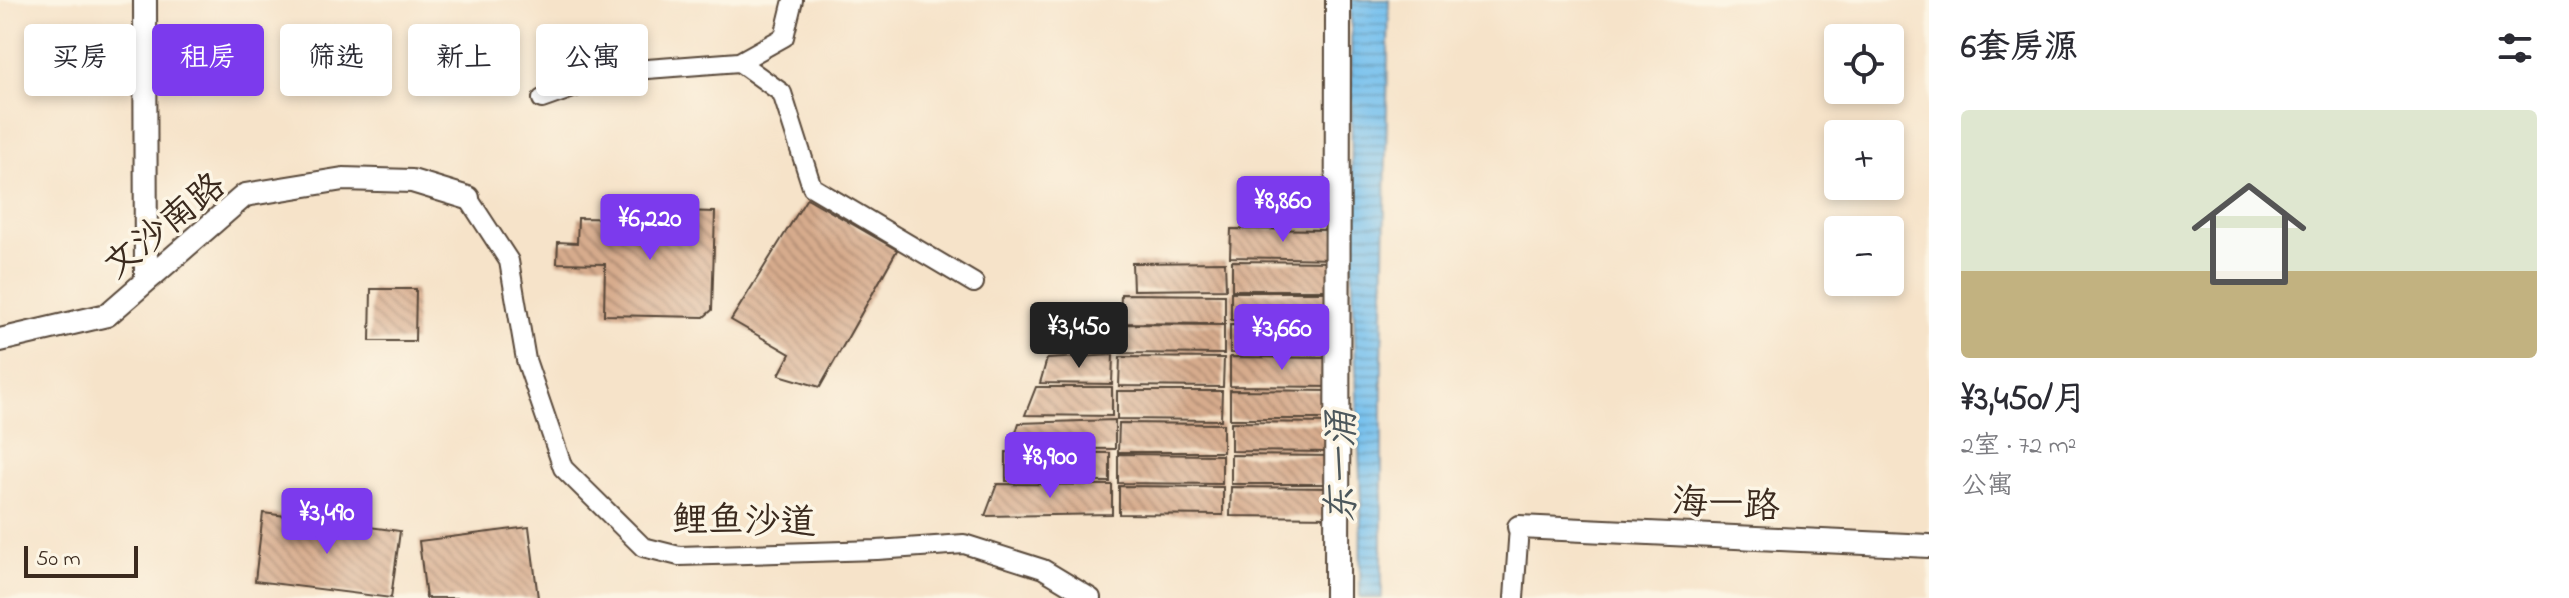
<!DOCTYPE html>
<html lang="zh">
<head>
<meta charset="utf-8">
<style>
	body { margin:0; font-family:"Indie Flower","LXGW WenKai TC",sans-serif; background:#f2f2f3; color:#2b2b33; height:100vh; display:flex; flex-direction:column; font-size:30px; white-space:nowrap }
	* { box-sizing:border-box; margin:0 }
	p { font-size:26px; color:#7c7c81 }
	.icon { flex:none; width:44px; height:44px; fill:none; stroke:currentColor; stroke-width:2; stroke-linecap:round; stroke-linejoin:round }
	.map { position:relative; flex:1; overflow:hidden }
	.sheet { display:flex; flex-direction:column; background:#fff; width:640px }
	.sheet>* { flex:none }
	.top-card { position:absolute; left:24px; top:24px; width:760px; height:72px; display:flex; gap:16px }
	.controls { position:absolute; left:1824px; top:24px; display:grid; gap:16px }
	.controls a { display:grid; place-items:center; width:80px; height:80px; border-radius:8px; background:#fff; box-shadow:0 4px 12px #0003; font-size:40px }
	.scale { position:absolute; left:24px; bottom:20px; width:114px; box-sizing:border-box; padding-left:8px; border:4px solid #3b2a1e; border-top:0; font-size:22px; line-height:28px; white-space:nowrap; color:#3b2a1e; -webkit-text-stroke:6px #fcf5e5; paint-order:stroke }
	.price { position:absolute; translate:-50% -68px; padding:0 18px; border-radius:8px; background:#7c3aed; color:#fff; font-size:26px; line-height:52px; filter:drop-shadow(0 2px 4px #0008) }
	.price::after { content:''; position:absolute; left:50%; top:48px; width:24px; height:18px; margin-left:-12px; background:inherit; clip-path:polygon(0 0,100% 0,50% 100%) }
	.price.on { background:#222; color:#fff }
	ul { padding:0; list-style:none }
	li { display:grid; align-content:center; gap:16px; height:424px; padding:0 32px }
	li span { display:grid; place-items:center; height:248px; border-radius:8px; color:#555 }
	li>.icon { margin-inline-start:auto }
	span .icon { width:144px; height:144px; fill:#fffc; stroke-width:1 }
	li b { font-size:34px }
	h2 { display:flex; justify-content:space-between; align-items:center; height:96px; padding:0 32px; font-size:34px }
	.tag { padding:0 28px; border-radius:8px; background:#fff; box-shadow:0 4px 12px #0003; font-size:28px; line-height:72px }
	.tag.on { background:#7c3aed; color:#fff }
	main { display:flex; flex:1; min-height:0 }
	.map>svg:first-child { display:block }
	.water { fill:url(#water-rules); stroke:#587586; stroke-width:2 }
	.building { fill:url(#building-back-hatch) }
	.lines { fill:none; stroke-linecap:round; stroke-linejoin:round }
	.minor-casing { stroke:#574638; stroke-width:22 }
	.tertiary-casing { stroke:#574638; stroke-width:26 }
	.secondary-casing { stroke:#574638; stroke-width:28 }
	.minor { stroke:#fff; stroke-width:18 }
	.tertiary { stroke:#fff; stroke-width:22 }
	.secondary { stroke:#fff; stroke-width:24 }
	.labels { text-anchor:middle; stroke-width:7; stroke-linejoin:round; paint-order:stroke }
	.street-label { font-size:36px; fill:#3b2a1e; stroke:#fcf5e5 }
	.water-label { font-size:38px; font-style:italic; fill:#4c575c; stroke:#fcf5e5 }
</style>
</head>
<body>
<main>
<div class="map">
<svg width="1929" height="598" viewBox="0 0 1929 598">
	<defs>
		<pattern id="water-rules" width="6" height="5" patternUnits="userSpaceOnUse" patternTransform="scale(2)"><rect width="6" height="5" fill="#74c0ee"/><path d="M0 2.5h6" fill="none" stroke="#609cc0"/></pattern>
		<pattern id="building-back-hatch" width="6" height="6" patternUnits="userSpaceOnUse" patternTransform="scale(2)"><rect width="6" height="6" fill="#d7ac8d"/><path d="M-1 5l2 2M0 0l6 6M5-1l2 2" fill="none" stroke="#b08c73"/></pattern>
	</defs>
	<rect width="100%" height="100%" fill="#fcf5e5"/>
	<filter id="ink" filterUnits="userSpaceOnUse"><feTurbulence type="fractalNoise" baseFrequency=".0125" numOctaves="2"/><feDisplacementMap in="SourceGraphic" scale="16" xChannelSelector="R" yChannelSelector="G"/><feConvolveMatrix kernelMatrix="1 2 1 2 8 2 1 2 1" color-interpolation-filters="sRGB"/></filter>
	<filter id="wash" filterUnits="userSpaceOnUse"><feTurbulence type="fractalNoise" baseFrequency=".006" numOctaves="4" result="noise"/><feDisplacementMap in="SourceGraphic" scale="32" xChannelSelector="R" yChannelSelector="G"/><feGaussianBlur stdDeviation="1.8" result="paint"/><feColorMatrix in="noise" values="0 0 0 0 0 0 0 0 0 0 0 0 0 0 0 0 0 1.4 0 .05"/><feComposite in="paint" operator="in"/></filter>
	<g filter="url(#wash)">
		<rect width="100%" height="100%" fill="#f6e3c9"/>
		<!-- water -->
		<path class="water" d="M1351,0H1389L1382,367V598H1360L1361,505L1352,264Z"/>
		<g id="blocks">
			<!-- building -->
			<g class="building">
				<path d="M807,198L897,250L820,387L779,375L790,354L731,320Z"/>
				<path d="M641,210L715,212L712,310L704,317L604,315L605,264L557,263L558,242L577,243L578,218L641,219Z"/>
				<path d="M1231,229L1335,230V259L1230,257Z"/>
				<path d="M1232,261L1336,262V290H1232Z"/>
				<path d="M1225,262L1226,289L1133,290L1132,263Z"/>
				<path d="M371,289H416L415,341H370Z"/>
				<path d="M1231,292H1335V321L1231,320Z"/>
				<path d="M1121,294L1225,295V324L1120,323Z"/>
				<path d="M1120,324L1224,325V354L1120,353Z"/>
				<path d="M1230,325L1334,326V354L1230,353Z"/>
				<path d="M1113,355L1112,384L1040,383L1047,359Z"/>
				<path d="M1120,357L1224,358L1223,387L1119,386Z"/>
				<path d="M1230,357L1334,358V387L1230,386Z"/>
				<path d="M1036,387H1112V416L1025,415Z"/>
				<path d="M1230,390L1334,391V419H1230Z"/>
				<path d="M1117,391H1222L1221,420L1117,419Z"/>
				<path d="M1115,420V449L1011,448L1019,423Z"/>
				<path d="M1231,422L1335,423V452L1231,451Z"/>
				<path d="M1119,423L1223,424V452H1118Z"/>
				<path d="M1006,452L1110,453V482L1006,481Z"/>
				<path d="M1118,454L1222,455V484L1118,483Z"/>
				<path d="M1231,455L1335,456V484H1231Z"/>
				<path d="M997,484L1112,485V514L985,516Z"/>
				<path d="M1119,486L1223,487V515L1119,514Z"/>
				<path d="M1231,487L1335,488V517L1230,516Z"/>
				<path d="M263,513L400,531L391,598L255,581Z"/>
				<path d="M529,527L538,598H426L419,541Z"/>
			</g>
		</g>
	</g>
	<g filter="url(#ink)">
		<use href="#blocks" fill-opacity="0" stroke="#574638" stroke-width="2"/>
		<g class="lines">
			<defs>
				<g id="minor">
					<path d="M739,62L782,93L812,187L974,283"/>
					<path d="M542,99L621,71L739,62L784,37L793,0"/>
					<path d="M468,198L509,261L526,360L563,468L643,547L679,556L877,550L964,544L1043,569L1091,598"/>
					<path d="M1514,598L1519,527"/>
				</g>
				<g id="tertiary">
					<path d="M145,0L146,280"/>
					<path d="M0,340L107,315L245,195L343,179L412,181L468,198"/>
					<path d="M1519,527L1929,546"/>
				</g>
				<path id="secondary" d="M1337,598L1338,0"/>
			</defs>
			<!-- minor casing -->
			<use href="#minor" class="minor-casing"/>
			<!-- tertiary casing -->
			<use href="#tertiary" class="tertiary-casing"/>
			<!-- secondary casing -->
			<use href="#secondary" class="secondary-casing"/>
			<!-- minor -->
			<use href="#minor" class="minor"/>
			<!-- tertiary -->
			<use href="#tertiary" class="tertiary"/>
			<!-- secondary -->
			<use href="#secondary" class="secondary"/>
		</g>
	</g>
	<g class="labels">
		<!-- street labels -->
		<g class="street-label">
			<text transform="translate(163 224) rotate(-39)" y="13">文沙南路</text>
			<text transform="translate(1726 502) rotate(3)" y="13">海一路</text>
			<text transform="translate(744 519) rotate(1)" y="13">鲤鱼沙道</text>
		</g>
		<!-- water labels -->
		<g class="water-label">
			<text transform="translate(1340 467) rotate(-90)" y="13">东一涌</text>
		</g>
	</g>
</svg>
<div class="controls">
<a><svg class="icon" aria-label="locate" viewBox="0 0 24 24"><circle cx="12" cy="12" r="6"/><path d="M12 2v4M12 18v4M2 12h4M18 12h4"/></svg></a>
<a>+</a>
<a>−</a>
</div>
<div class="scale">50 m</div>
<b class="price" style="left:1283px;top:244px">¥8,860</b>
<b class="price" style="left:650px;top:262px">¥6,220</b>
<b class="price on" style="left:1079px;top:370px">¥3,450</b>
<b class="price" style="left:1282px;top:372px">¥3,660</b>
<b class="price" style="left:1050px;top:500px">¥8,900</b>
<b class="price" style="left:327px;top:556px">¥3,490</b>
<div class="top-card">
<a class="tag">买房</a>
<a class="tag on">租房</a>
<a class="tag">筛选</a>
<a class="tag">新上</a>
<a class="tag">公寓</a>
</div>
</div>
<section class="sheet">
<h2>6套房源<svg class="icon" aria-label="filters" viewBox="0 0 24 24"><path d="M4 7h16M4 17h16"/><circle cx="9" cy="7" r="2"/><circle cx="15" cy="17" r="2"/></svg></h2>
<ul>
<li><span style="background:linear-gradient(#dfe7d0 65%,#c2b280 0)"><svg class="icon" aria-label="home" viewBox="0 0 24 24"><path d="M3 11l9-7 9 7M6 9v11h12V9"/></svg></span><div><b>¥3,450/月</b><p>2室 · 72 m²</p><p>公寓</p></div></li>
</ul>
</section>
</main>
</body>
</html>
